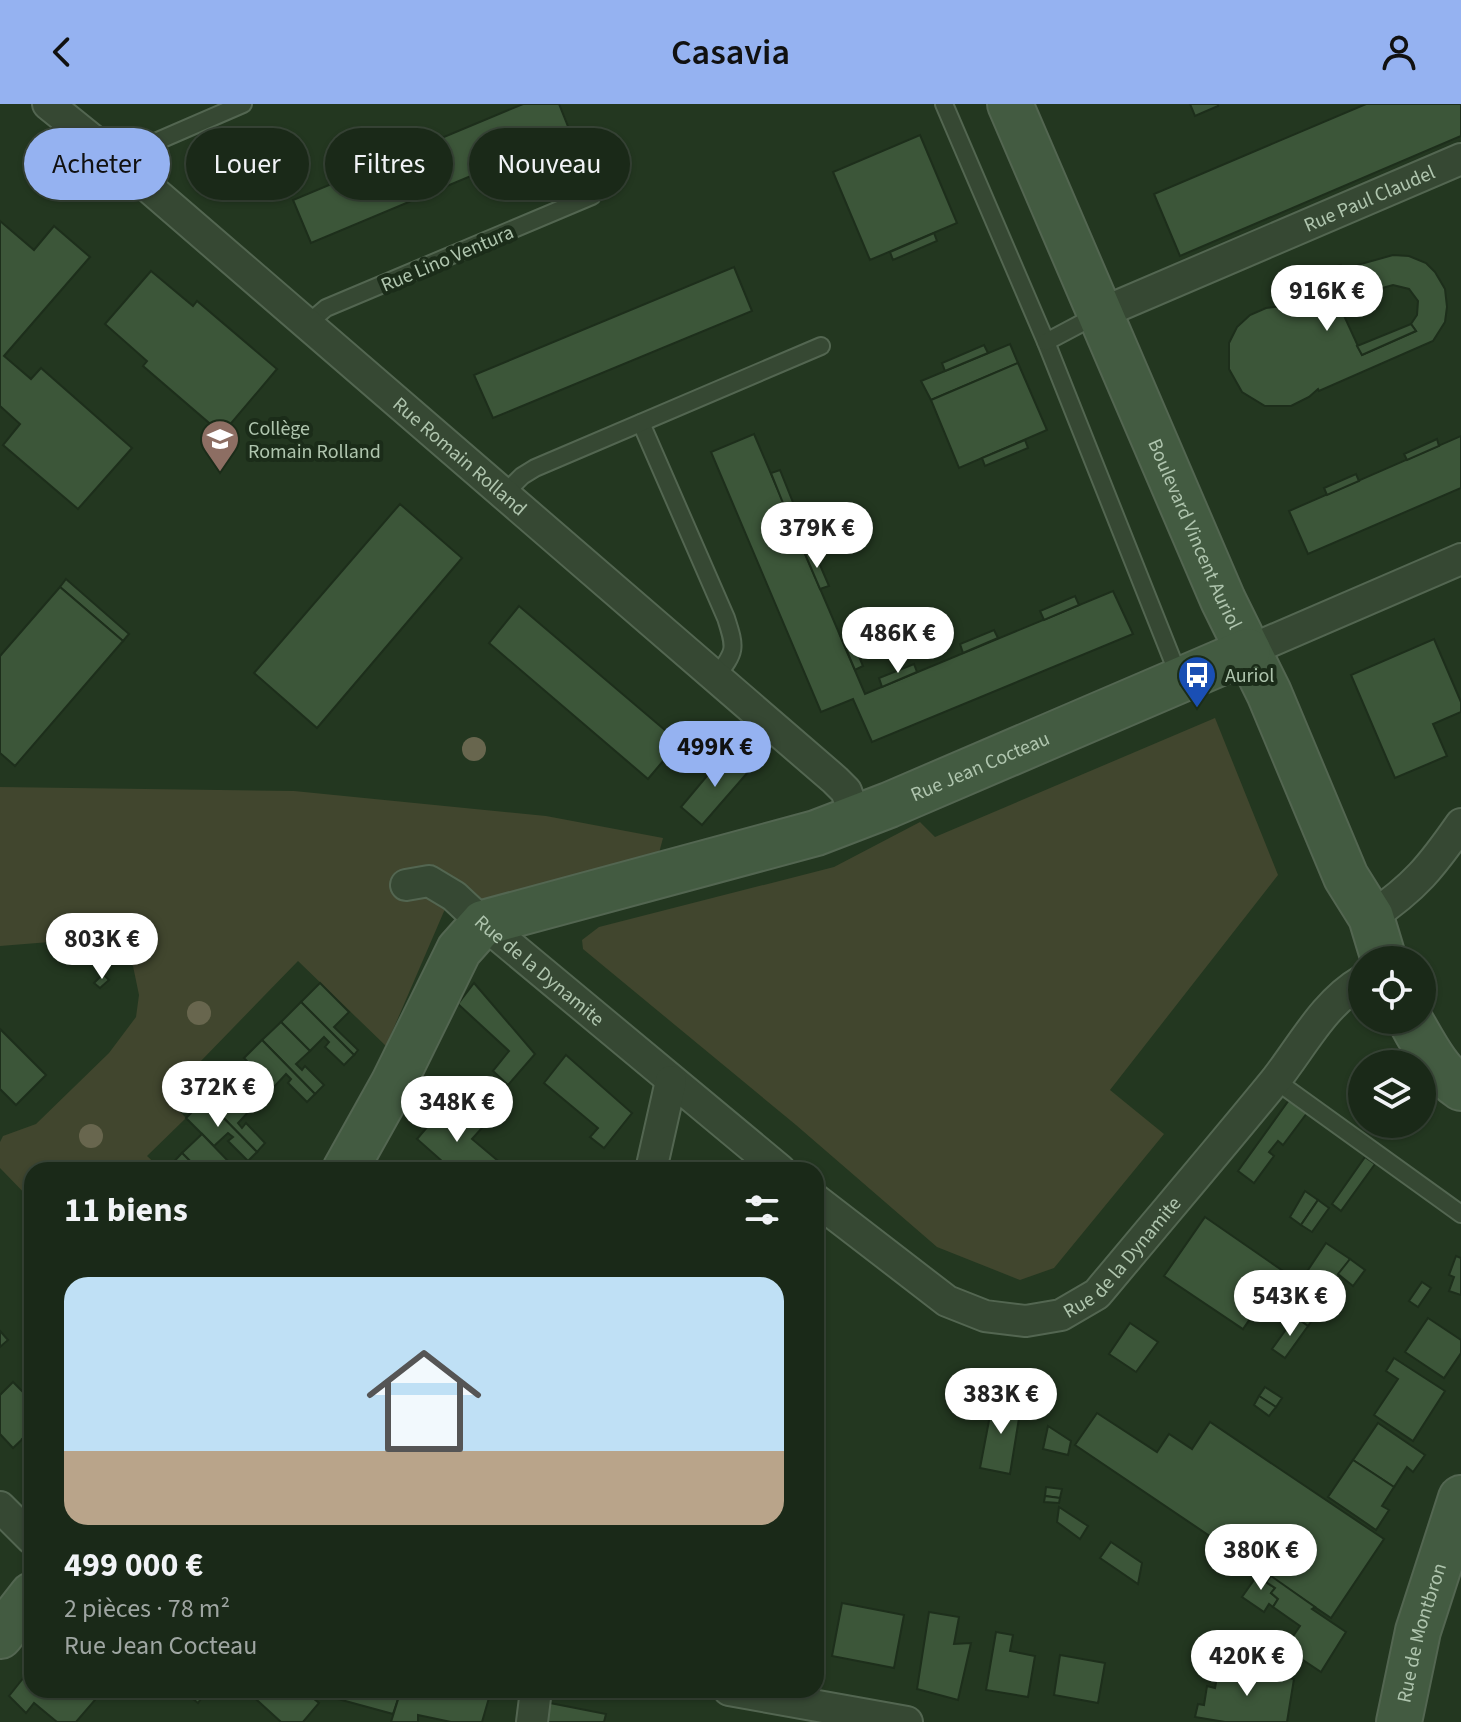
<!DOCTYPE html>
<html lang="fr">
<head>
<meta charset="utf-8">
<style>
	body { margin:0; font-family:"Source Sans 3",sans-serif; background:#273525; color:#f1f3f6; height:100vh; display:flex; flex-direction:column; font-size:30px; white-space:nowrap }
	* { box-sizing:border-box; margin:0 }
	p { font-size:26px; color:#9fa6a2 }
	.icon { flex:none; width:44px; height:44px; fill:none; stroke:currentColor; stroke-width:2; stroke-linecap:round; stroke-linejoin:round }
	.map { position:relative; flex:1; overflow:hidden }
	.sheet { position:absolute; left:24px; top:1058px; width:800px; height:536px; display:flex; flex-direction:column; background:#1a2918; border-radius:24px; box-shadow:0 2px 6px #0004,0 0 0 2px #384537 }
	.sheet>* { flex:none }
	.guide { position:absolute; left:24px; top:24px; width:800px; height:72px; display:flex; gap:16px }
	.buttons { position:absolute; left:1348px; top:842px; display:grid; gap:16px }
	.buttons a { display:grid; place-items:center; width:88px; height:88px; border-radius:50%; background:#1a2918; box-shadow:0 2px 6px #0004,0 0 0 2px #384537; font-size:40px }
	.price { position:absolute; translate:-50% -68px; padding:0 18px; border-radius:28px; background:#fff; color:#222; font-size:26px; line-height:52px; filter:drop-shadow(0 2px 4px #0008) }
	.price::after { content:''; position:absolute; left:50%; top:48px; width:24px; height:18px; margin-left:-12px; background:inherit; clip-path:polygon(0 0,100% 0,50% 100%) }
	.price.active { background:#95b2f1; color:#111 }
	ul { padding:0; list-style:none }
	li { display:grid; align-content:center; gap:16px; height:424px; padding:0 40px }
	li span { display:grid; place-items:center; height:248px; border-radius:24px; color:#555 }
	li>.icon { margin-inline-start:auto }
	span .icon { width:144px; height:144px; fill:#fffc; stroke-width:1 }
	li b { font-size:34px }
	h2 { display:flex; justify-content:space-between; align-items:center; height:96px; padding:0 40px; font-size:34px }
	.tag { padding:0 28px; border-radius:36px; background:#1a2918; box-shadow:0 2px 6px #0004,0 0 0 2px #384537; font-size:28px; line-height:72px }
	.tag.active { background:#95b2f1; color:#111 }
	header { display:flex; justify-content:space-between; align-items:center; height:104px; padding:0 40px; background:#95b2f1; color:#111; font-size:36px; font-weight:600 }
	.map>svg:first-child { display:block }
	.green { fill:#41462e }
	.building { fill:#3c5639; stroke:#1d2e1b; stroke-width:2 }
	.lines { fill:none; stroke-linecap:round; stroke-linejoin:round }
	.lane-casing { stroke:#536651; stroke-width:20 }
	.street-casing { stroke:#536651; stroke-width:34 }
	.secondary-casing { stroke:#536651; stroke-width:48 }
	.lane { stroke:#364833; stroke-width:16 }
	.street { stroke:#364833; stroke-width:30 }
	.secondary { stroke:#435b41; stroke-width:44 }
	.tree { fill:#68664e }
	.labels { text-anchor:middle; stroke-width:8; stroke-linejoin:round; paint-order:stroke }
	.street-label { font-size:20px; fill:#afc5ae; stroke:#1b2c19 }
	.poi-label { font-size:20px; fill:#afc5ae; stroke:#1b2c19; text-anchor:start }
</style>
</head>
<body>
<header><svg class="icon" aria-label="back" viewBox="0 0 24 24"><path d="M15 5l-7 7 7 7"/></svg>Casavia<svg class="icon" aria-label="person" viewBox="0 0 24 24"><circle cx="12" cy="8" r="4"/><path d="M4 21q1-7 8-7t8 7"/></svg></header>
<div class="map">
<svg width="1461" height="1618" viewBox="0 0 1461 1618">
	<rect width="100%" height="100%" fill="#233720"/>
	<!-- green -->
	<g class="green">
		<path d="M1215,614L1278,771L1110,986L1164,1030L1054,1164L1020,1176L937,1143L796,1021L583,845L582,836L599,823L834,763L920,718L935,733Z"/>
		<path d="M0,683L294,687L546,712L663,734L659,749L445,805L386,942L298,857L166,993L186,1014L147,1052L162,1066H32V1097L0,1064V1038L3,1032L36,1020L109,949L136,913L139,891L133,862L117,846L87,835L0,842Z"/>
	</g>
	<!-- building -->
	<g class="building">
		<path d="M523,0H559L571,30L311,139L293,96Z"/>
		<path d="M1190,0H1218V2L1195,12Z"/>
		<path d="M1366,0H1461V32L1180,152L1154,90Z"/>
		<path d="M920,31L957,119L870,156L833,68Z"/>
		<path d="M0,117L34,146L54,122L90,153L4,252L31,275L41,264L132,344L78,405L3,341L20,320L0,302Z"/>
		<path d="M934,129L937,137L893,156L890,148Z"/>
		<path d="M1393,151L1409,152L1426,159L1435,168L1445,185L1447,203L1445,218L1433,237L1319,287L1318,285L1309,293L1291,302H1265L1242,288L1229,265V239L1237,223L1250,211L1266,204L1283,202L1276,184L1325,170L1362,251L1416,227L1411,220L1417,211L1418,197L1409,185L1393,181L1361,190L1343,165Z"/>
		<path d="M1341,161L1355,181L1333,188L1323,166Z"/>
		<path d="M734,163L752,207L493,314L474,271Z"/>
		<path d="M151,167L193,202L197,197L277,265L222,330L143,262L147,257L105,220Z"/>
		<path d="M1411,220L1416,227L1362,251L1357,242Z"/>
		<path d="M1010,240L1018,259L931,296L921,277Z"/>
		<path d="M984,241L988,249L945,267L942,259Z"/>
		<path d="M1018,259L1047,326L959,364L931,296Z"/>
		<path d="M754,330L865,590L1113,487L1133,530L872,638L853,595L821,608L711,348Z"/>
		<path d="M1461,332V384L1308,450L1289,407Z"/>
		<path d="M1437,335L1439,342L1407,356L1404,350Z"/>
		<path d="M1025,336L1028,344L985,362L982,354Z"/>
		<path d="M780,366L794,401L785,404L771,369Z"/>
		<path d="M1356,370L1359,377L1327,391L1324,384Z"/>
		<path d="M400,400L462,454L317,624L254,569Z"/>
		<path d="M814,447L829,482L820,485L805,450Z"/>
		<path d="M66,475L129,530L123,537L60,483Z"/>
		<path d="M60,483L123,537L15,662L0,649V552Z"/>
		<path d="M1075,492L1079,501L1044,516L1040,507Z"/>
		<path d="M519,502L679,638L648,675L489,539Z"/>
		<path d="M994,526L998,534L963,549L960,540Z"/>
		<path d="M849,528L863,562L855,566L840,531Z"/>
		<path d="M1434,535L1461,598V608L1433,620L1447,652L1395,674L1351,571Z"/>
		<path d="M914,560L917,568L882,583L879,574Z"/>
		<path d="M727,648L749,667L702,721L681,703Z"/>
		<path d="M103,870L109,876L100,884L94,879Z"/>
		<path d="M320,879L349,908L334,923L358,946L354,951L301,898Z"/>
		<path d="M474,879L535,950L508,981L493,967L509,947L458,900Z"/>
		<path d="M301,898L354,951L344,961L325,943L329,938L324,933L310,947L281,918Z"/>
		<path d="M281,918L310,947L296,960L302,966L305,962L324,981L315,990L262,936Z"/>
		<path d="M0,925L46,971L16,1001L0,985Z"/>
		<path d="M262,936L315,990L307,998L288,979L291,975L286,970L273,984L244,954Z"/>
		<path d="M566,951L632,1009L604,1044L590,1033L598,1024L544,979Z"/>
		<path d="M225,975L253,1003L238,1019L242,1024L246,1019L265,1039L257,1048L205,995Z"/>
		<path d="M205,995L257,1048L248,1057L228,1037L233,1033L228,1029L214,1042L186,1014Z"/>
		<path d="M1289,996L1307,1009L1283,1041L1278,1037L1269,1048L1274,1052L1254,1079L1238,1067Z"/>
		<path d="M440,1008L454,1019L463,1008L482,1024L472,1035L497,1056L490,1066H452L417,1035Z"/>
		<path d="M202,1030L230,1059L223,1066H199L182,1049Z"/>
		<path d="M182,1049L199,1066H166Z"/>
		<path d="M1365,1053L1375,1060L1341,1107L1332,1100Z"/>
		<path d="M1305,1087L1318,1096L1301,1121L1290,1113Z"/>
		<path d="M1318,1096L1329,1104L1312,1128L1301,1121Z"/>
		<path d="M1205,1113L1283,1167L1243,1225L1164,1172Z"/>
		<path d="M1326,1139L1350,1155L1323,1194L1300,1178Z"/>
		<path d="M1456,1152L1461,1154V1191L1449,1187L1454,1173L1449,1171Z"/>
		<path d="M1350,1155L1365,1166L1353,1182L1338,1170Z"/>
		<path d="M1283,1167L1313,1187L1295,1213L1265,1192Z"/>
		<path d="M1422,1178L1431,1184L1418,1203L1409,1197Z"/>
		<path d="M1313,1187L1326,1197L1308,1222L1295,1213Z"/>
		<path d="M1295,1213L1308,1222L1285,1254L1272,1245Z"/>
		<path d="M1428,1214L1461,1236V1249L1444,1274L1405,1248Z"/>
		<path d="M1130,1219L1158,1238L1136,1268L1109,1250Z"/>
		<path d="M0,1227L8,1236L0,1243Z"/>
		<path d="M1394,1254L1445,1287L1413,1337L1374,1311L1398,1275L1386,1267Z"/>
		<path d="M13,1278L32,1297V1326L13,1344L0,1330V1291Z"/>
		<path d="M1265,1283L1282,1294L1276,1303L1259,1292Z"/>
		<path d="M995,1285L1020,1308L1010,1370L980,1364Z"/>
		<path d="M1259,1292L1276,1303L1269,1312L1254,1301Z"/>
		<path d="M1097,1309L1157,1348L1169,1330L1192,1345L1210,1318L1384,1435L1331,1514L1075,1341Z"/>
		<path d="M1378,1319L1425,1351L1413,1368L1407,1363L1394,1383L1353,1356Z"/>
		<path d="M1048,1322L1071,1337L1068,1351L1043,1345Z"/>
		<path d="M32,1326V1345L22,1335Z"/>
		<path d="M1353,1356L1394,1383L1382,1402L1389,1406L1376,1426L1328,1393Z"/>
		<path d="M1046,1383L1062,1385L1060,1394L1045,1392Z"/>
		<path d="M1045,1392L1060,1394L1059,1399L1044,1398Z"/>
		<path d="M1059,1403L1088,1422L1080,1435L1057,1418Z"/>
		<path d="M1111,1438L1142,1459L1138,1480L1100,1454Z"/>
		<path d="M1261,1466L1271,1472L1266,1478L1275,1484L1271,1489L1278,1495L1273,1503L1269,1500L1264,1508L1242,1493Z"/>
		<path d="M1271,1472L1315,1503L1312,1505L1346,1528L1321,1568L1285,1544L1300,1522L1273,1503L1278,1495L1271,1489L1275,1484L1266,1478Z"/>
		<path d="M842,1499L904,1511L894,1564L832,1552Z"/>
		<path d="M929,1508L959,1513L954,1540L971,1539L958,1596L917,1585Z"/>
		<path d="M996,1528L1013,1531L1010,1547L1035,1552L1028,1593L986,1586Z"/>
		<path d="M1060,1551L1105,1559L1098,1599L1054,1591Z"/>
		<path d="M1219,1562L1294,1575L1287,1618H1225L1195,1613L1198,1600L1204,1601L1207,1582L1215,1584Z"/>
		<path d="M32,1563V1586H82L95,1596L76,1618H57L34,1599L26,1609L9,1592Z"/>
		<path d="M182,1586H207L198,1599Z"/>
		<path d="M246,1586H303L319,1599L303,1618H281Z"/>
		<path d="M340,1586H401L393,1610L338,1595Z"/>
		<path d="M401,1586H488L491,1587L482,1618H451L418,1611V1618H391Z"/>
		<path d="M550,1599L606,1610L604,1618H546Z"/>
	</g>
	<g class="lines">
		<defs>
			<g id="lane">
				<path d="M944,0L1046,238L1180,575"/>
				<path d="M116,55L243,0"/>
				<path d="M306,221L326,204L592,92"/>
				<path d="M1046,238L1097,211"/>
				<path d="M641,319L726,514C736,545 736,547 716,573"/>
				<path d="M504,390L522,372L535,364L821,242"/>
				<path d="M1275,976L1461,1110"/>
			</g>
			<g id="street">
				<path id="s1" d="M48,0L116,55L835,676L846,687L856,714"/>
				<path id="s2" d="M1099,210L1461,55"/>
				<path d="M1248,547L1461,455"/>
				<path id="s3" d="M406,781L429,777L454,792L483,819L780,1066"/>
				<path d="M1371,813C1415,783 1431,763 1461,720"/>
				<path d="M651,1066L671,977"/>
				<path id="s4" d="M816,1096L947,1197L985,1212L1026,1217L1061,1211L1097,1190C1156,1119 1216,1049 1274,978C1302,943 1323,900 1362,877"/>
				<path d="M0,1403L32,1435"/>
				<path d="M729,1586L907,1618"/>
				<path d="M532,1618L536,1586"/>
			</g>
			<g id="secondary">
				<path id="s5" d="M1010,0L1223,496L1269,589L1346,773L1371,813L1384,856"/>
				<path d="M1410,916C1424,940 1438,969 1461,984"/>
				<path id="s6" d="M345,1066L393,980L459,846L483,819L816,729L889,701L1248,547"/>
				<path d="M0,1532L32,1491"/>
				<path id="s7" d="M1399,1618L1418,1527L1461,1394"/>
			</g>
		</defs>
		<!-- lane casing -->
		<use href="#lane" class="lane-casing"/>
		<!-- street casing -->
		<use href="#street" class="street-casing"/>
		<!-- secondary casing -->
		<use href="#secondary" class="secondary-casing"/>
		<!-- lane -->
		<use href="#lane" class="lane"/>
		<!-- street -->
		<use href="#street" class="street"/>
		<!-- secondary -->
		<use href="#secondary" class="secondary"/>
	</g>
	<!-- trees -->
	<g class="tree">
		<circle cx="474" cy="645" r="12"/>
		<circle cx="199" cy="909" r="12"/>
		<circle cx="91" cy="1032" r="12"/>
	</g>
	<!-- icons -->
	<defs>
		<symbol id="school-pin" viewBox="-11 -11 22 30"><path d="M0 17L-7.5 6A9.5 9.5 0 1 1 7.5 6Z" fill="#8d6e63" stroke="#1b2c19"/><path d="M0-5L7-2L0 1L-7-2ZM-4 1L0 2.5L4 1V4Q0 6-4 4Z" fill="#fff"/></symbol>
		<symbol id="bus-pin" viewBox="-11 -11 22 30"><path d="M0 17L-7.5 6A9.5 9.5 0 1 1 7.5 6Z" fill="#1a4fb4" stroke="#1b2c19"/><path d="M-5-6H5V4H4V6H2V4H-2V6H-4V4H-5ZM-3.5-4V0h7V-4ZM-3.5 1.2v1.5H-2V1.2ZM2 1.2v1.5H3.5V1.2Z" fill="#fff"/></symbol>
	</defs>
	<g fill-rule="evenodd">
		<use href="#school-pin" x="198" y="313" width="44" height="60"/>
		<use href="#bus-pin" x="1175" y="549" width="44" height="60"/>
	</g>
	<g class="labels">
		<!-- street labels -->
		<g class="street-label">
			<text dy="7" stroke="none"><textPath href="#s2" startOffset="294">Rue Paul Claudel</textPath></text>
			<text transform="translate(447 154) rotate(-23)" y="7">Rue Lino Ventura</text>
			<text dy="7" stroke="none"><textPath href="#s1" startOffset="542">Rue Romain Rolland</textPath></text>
			<text dy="7" stroke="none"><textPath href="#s5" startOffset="468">Boulevard Vincent Auriol</textPath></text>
			<text dy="7" stroke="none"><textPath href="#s6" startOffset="806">Rue Jean Cocteau</textPath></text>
			<text dy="7" stroke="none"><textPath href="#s3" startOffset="166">Rue de la Dynamite</textPath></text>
			<text dy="7" stroke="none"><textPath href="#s4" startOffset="368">Rue de la Dynamite</textPath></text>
			<text dy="7" stroke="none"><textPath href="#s7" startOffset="92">Rue de Montbron</textPath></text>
		</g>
		<!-- poi labels -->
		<g class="poi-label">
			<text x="248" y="331">Collège<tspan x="248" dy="23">Romain Rolland</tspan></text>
			<text x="1225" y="578">Auriol</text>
		</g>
	</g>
</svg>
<div class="buttons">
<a><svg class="icon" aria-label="locate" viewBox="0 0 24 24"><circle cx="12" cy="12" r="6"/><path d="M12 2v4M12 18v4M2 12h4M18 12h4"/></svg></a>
<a><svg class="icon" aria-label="layers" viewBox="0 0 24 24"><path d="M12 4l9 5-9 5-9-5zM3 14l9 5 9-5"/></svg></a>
</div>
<b class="price" style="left:1327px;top:229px">916K €</b>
<b class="price" style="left:817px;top:466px">379K €</b>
<b class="price" style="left:898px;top:571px">486K €</b>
<b class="price active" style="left:715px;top:685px">499K €</b>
<b class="price" style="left:102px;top:877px">803K €</b>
<b class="price" style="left:218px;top:1025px">372K €</b>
<b class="price" style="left:457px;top:1040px">348K €</b>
<b class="price" style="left:1290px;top:1234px">543K €</b>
<b class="price" style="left:1001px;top:1332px">383K €</b>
<b class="price" style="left:1261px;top:1488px">380K €</b>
<b class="price" style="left:1247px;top:1594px">420K €</b>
<div class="guide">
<a class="tag active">Acheter</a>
<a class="tag">Louer</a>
<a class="tag">Filtres</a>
<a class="tag">Nouveau</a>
</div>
<section class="sheet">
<h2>11 biens<svg class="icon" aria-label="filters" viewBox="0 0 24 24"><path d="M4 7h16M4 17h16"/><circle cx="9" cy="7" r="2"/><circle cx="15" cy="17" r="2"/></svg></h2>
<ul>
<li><span style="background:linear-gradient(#bfe0f5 70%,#b9a48a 0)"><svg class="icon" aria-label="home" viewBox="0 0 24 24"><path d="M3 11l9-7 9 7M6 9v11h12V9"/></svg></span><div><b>499 000 €</b><p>2 pièces · 78 m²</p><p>Rue Jean Cocteau</p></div></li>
</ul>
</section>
</div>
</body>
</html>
